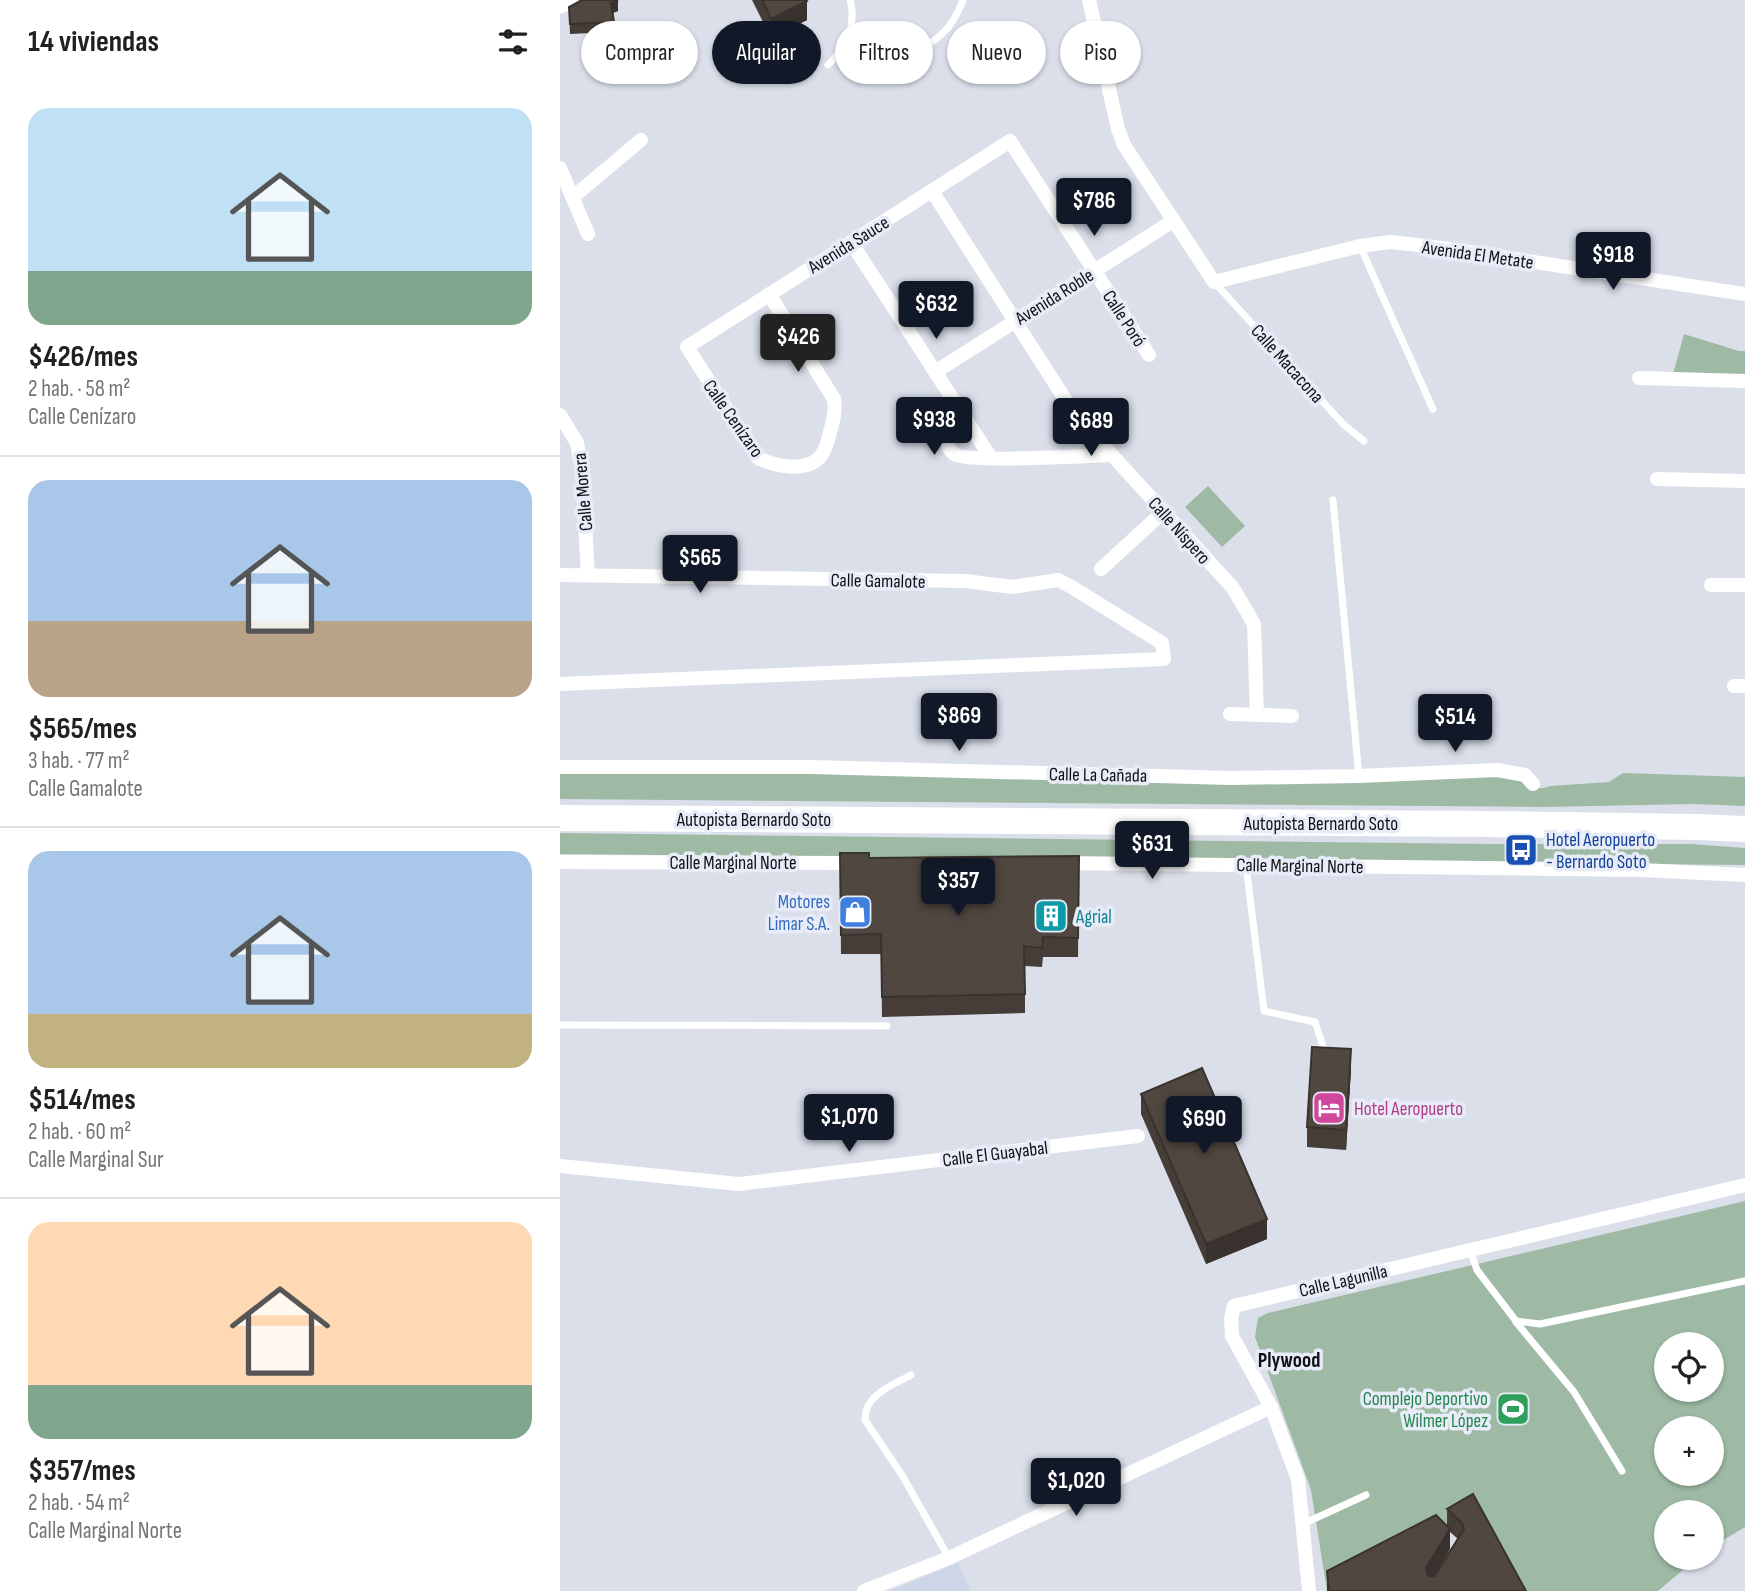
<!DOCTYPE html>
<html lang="es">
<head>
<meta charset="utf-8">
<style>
	body { margin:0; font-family:"Sofia Sans Condensed",sans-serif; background:#f6f6f6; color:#202124; height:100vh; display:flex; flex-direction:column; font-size:26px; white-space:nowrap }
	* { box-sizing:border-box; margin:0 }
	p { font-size:23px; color:#757577 }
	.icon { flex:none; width:38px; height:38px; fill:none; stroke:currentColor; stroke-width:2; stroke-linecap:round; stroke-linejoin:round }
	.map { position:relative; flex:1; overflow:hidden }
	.details { display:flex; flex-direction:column; background:#fff; width:560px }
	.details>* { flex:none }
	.guide { position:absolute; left:21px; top:21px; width:665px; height:63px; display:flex; gap:14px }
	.tools { position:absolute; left:1094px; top:1332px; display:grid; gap:14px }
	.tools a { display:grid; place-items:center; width:70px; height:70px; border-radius:50%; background:#fff; box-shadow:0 2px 5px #0004; font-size:35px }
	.price { position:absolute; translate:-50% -60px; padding:0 16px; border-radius:7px; background:#111827; color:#fff; font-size:23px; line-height:46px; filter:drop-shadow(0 2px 4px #0008) }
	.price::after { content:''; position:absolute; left:50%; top:42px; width:21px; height:16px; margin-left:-10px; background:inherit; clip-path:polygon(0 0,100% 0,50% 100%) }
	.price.selected { background:#222; color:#fff }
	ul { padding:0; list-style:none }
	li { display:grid; align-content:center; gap:14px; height:371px; padding:0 28px }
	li+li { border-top:2px solid #e0e0e0 }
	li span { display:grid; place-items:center; height:217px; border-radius:21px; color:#555 }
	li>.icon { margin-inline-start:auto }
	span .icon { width:126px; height:126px; fill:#fffc; stroke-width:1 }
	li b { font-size:30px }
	h2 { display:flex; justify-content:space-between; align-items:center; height:84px; padding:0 28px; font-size:30px }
	.tag { padding:0 24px; border-radius:32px; background:#fff; box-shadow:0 2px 5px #0004; font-size:24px; line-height:63px }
	.tag.selected { background:#111827; color:#fff }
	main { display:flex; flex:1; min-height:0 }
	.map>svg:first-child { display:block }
	.built { fill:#cdd6e8 }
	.green { fill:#9ebaa5; fill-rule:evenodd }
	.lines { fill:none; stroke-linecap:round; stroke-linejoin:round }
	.lane { stroke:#fff; stroke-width:7 }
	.street { stroke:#fff; stroke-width:14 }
	.secondary { stroke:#fff; stroke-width:19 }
	.highway { stroke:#fff; stroke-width:26 }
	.wall { fill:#463d38; fill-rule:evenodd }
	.shaded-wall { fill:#39322e }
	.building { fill:#514741; stroke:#39322e; stroke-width:2 }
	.labels { text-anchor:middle; stroke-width:7; stroke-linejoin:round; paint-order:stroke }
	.street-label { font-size:19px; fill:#101115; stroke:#e7ecf8 }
	.transit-label { font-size:19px; fill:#164399; stroke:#e7ecf8; text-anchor:start }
	.shop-label { font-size:19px; fill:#366cbe; stroke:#e7ecf8; text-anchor:end }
	.culture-label { font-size:19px; fill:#0d838f; stroke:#e7ecf8; text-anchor:start }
	.hotel-label { font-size:19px; fill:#b23c85; stroke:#e7ecf8; text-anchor:start }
	.leisure-label { font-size:19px; fill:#27864d; stroke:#e7ecf8; text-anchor:end }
	.neighbourhood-label { font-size:21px; font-weight:bold; fill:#101115; stroke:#e7ecf8 }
</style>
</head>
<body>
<main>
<section class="details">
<h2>14 viviendas<svg class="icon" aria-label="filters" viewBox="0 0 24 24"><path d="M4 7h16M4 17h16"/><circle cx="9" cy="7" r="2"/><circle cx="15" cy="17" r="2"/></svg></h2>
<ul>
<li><span style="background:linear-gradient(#bfe0f5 75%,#7fa58c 0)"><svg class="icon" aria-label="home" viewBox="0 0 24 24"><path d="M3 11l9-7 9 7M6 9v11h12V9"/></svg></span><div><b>$426/mes</b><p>2 hab. · 58 m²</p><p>Calle Cenízaro</p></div></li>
<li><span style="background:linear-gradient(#a9c7e8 65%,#b9a48a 0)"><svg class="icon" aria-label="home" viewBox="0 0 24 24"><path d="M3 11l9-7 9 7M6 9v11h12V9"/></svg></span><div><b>$565/mes</b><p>3 hab. · 77 m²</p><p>Calle Gamalote</p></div></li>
<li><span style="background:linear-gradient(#a9c7e8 75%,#c2b280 0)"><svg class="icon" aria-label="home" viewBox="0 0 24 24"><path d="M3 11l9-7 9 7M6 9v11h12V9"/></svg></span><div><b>$514/mes</b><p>2 hab. · 60 m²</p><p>Calle Marginal Sur</p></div></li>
<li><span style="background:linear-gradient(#ffd9b3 75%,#7fa58c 0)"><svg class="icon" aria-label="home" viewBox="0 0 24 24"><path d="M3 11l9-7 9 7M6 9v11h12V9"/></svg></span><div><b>$357/mes</b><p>2 hab. · 54 m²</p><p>Calle Marginal Norte</p></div></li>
</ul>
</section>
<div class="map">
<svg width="1185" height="1591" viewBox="0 0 1185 1591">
	<rect width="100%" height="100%" fill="#dadfea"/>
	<!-- built -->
	<path class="built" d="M398,1563L410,1591H329Z"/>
	<!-- green -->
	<g class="green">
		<path d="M1124,334L1179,351H1185V376L1113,374Z"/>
		<path d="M648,486L685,526L662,547L625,507Z"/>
		<path d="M240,771L955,776C966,785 975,792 990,786L1049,782L1063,773L1185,777V806L1133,804L983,807L0,799V774Z"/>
		<path d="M0,833L931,844H1131L1185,848V865L0,854Z"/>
		<path d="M1185,1201V1527L1152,1547V1512H1106V1558H1137L1098,1591H955L912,1514L845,1552L767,1591L751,1490L695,1337L698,1318L708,1313ZM1106,1344H1152V1390H1106ZM1106,1428H1152V1474H1106Z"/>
	</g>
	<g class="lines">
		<!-- lane -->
		<g class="lane">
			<path d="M340,61C371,43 390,36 403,0"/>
			<path d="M268,65C286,49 297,24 290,0"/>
			<path d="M800,246L873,409"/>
			<path d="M655,283L784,425L804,441"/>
			<path d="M773,500L799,776"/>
			<path d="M686,865L704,1011L755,1022L764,1049"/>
			<path d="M0,1025L327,1026"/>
			<path d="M910,1250L917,1270L956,1321L980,1324L1185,1281"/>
			<path d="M956,1322L1014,1392L1062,1471"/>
			<path d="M351,1375C333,1385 304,1395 305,1420L342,1475L389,1558"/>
			<path d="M743,1524L806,1495"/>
		</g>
		<!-- street -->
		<g class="street">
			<path d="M529,0L558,129L564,145L654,282L800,246L830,242L868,246L1185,294"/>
			<path d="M0,168L28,234"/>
			<path d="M372,191L510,407L552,455L673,588L694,624L697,715"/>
			<path d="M13,197L81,140"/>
			<path d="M291,242L431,458"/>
			<path d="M209,294L274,399C276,411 273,421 270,432C268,440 266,450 260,457C245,473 215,466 198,458L127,347L450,141L589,355"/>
			<path d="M375,372L613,221"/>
			<path d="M1079,378L1185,381"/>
			<path d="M395,403C390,416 379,443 394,454C406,463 528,456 552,455"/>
			<path d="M0,415L17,443L22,470L28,575"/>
			<path d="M1097,479L1185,481"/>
			<path d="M541,569L603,512"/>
			<path d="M0,575L405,581L452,587L498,580L510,586L602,643L604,659L0,684"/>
			<path d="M1151,585H1185"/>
			<path d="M1174,686H1185"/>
			<path d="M670,714L732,716"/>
			<path d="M0,767H251L671,778L799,776L937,770L965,775L973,784"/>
			<path d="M0,862L296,863"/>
			<path d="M502,863L1081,870L1185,875"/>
			<path d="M0,1166L179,1184L578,1136"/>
			<path d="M304,1591L389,1558L711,1407"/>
			<path d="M749,1591L738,1479L711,1407L672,1336L671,1319L674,1306L1185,1185"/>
		</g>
		<!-- secondary -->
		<path class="secondary" d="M0,4L9,0"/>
		<!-- highway -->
		<path class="highway" d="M0,818L927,824L1137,827L1185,829"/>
	</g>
	<!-- wall -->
	<g class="wall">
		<path d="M192,0H246L247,20L211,38Z"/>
		<path d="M9,7L58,11L53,13L54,22V32L10,34Z"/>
		<path d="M280,853L309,858L519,856L518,957H483L482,967L465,966V1013L322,1017L321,954H281Z"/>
		<path d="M791,1069L786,1150L747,1147V1127Z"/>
		<path d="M581,1094L707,1239L646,1264L581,1114Z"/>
		<path d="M913,1494L966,1591H767V1571L887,1525V1509ZM890,1532L898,1539L874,1577L890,1549Z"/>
	</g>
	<!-- shaded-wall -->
	<g class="shaded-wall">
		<path d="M58,0V11L51,13V3Z"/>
		<path d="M247,1V20L211,38V19Z"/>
		<path d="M791,1049V1069L786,1150V1130Z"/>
		<path d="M707,1219V1239L646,1264V1244Z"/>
		<path d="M890,1529V1549L866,1588V1568Z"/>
	</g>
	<!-- building -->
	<g class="building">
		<path d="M22,0H58L51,3L54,22L10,24L9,7Z"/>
		<path d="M202,0H246L247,1L211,19Z"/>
		<path d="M280,853H309V858L519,856L518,938L483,937L482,948L464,946L465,994L322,997L321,934L281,935Z"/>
		<path d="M752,1047L791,1049L786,1130L747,1127Z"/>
		<path d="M642,1068L707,1219L646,1244L581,1094Z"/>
		<path d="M913,1494L966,1591H769L767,1571L876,1515L890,1529L866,1568L867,1574L869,1576L874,1577L904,1529L902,1523L887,1509Z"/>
	</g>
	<!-- icons -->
	<defs>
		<symbol id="bus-square" viewBox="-11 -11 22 22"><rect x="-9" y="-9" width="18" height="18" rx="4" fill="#1a4fb4" stroke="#e7ecf8"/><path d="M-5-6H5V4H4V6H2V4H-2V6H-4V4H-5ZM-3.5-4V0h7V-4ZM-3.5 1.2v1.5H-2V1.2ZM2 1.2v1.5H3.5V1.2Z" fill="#fff"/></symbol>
		<symbol id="shop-square" viewBox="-11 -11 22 22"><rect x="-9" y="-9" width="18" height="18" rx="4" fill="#3f7fe0" stroke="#e7ecf8"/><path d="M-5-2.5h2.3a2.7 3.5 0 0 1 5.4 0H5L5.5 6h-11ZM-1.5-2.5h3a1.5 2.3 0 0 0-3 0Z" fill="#fff"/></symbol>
		<symbol id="building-square" viewBox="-11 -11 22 22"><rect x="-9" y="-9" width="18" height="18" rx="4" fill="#0f9aa8" stroke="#e7ecf8"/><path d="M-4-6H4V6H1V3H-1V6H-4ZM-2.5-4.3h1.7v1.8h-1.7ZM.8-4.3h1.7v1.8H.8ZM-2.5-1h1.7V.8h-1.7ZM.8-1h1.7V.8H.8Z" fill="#fff"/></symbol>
		<symbol id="hotel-square" viewBox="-11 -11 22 22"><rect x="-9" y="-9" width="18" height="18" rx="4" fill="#d1479c" stroke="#e7ecf8"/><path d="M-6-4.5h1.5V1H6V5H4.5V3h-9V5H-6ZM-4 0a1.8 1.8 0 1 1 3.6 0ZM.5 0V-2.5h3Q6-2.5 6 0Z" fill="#fff"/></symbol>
		<symbol id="stadium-square" viewBox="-11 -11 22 22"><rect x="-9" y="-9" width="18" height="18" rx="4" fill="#2e9e5b" stroke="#e7ecf8"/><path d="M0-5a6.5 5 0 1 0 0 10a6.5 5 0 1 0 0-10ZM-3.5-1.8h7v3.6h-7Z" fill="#fff"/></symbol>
	</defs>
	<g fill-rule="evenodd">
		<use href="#bus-square" x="942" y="831" width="38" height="38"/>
		<use href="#shop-square" x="276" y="893" width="38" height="38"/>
		<use href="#building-square" x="472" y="897" width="38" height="38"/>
		<use href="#hotel-square" x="750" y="1089" width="38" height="38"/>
		<use href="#stadium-square" x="934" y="1390" width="38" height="38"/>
	</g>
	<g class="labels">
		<!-- street labels -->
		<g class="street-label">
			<text transform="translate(288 244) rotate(-32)" y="7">Avenida Sauce</text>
			<text transform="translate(918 254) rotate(8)" y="7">Avenida El Metate</text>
			<text transform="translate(494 296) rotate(-32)" y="7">Avenida Roble</text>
			<text transform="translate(565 318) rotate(57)" y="7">Calle Poró</text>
			<text transform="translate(728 363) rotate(48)" y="7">Calle Macacona</text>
			<text transform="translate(174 418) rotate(55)" y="7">Calle Cenízaro</text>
			<text transform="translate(22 492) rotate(-95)" y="7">Calle Morera</text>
			<text transform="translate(620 530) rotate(48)" y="7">Calle Níspero</text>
			<text transform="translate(318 580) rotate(1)" y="7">Calle Gamalote</text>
			<text transform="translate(538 774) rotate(1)" y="7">Calle La Cañada</text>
			<text x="194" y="826">Autopista Bernardo Soto</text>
			<text x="761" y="830">Autopista Bernardo Soto</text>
			<text x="173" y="869">Calle Marginal Norte</text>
			<text transform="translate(740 865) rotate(1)" y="7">Calle Marginal Norte</text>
			<text transform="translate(435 1153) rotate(-7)" y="7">Calle El Guayabal</text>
			<text transform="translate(783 1280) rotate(-13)" y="7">Calle Lagunilla</text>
		</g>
		<!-- transit labels -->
		<g class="transit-label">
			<text x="986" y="846">Hotel Aeropuerto<tspan x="986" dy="22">- Bernardo Soto</tspan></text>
		</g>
		<!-- shop labels -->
		<g class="shop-label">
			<text x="270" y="908">Motores<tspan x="270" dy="22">Limar S.A.</tspan></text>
		</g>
		<!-- culture labels -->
		<g class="culture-label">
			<text x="516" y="923">Agrial</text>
		</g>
		<!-- hotel labels -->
		<g class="hotel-label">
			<text x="794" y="1115">Hotel Aeropuerto</text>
		</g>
		<!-- leisure labels -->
		<g class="leisure-label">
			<text x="928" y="1405">Complejo Deportivo<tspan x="928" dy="22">Wilmer López</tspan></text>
		</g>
		<!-- neighbourhood labels -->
		<g class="neighbourhood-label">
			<text x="729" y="1367">Plywood</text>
		</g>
	</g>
</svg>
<div class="tools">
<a><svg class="icon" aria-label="locate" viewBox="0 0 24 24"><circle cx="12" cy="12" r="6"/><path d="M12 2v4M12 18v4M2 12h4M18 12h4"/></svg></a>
<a>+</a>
<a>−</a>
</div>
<b class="price" style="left:534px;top:238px">$786</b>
<b class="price" style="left:1053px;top:292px">$918</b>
<b class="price" style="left:376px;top:341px">$632</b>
<b class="price selected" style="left:238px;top:374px">$426</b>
<b class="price" style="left:374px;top:457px">$938</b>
<b class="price" style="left:531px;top:458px">$689</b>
<b class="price" style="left:140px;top:595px">$565</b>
<b class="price" style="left:399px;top:753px">$869</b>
<b class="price" style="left:895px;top:754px">$514</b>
<b class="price" style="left:592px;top:881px">$631</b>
<b class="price" style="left:398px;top:918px">$357</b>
<b class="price" style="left:289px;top:1154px">$1,070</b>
<b class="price" style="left:644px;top:1156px">$690</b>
<b class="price" style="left:516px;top:1518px">$1,020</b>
<div class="guide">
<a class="tag">Comprar</a>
<a class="tag selected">Alquilar</a>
<a class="tag">Filtros</a>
<a class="tag">Nuevo</a>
<a class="tag">Piso</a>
</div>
</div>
</main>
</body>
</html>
